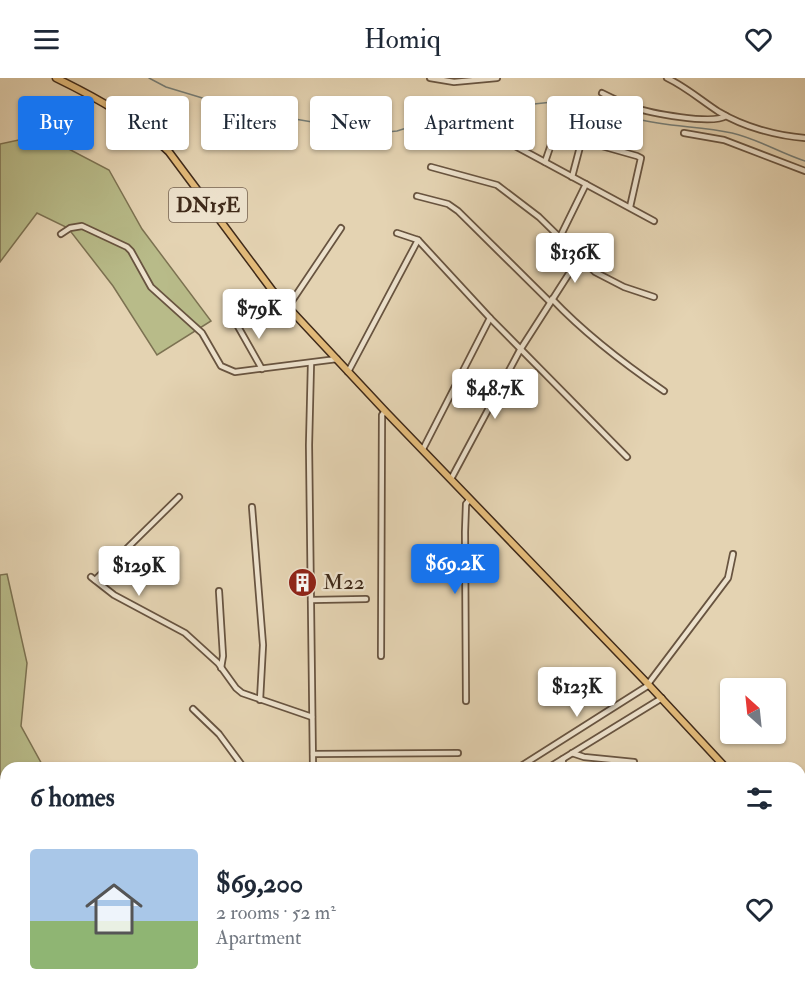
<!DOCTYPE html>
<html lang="en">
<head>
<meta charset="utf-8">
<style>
	body { margin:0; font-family:"IM FELL Double Pica",serif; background:#f6f6f7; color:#1f2937; height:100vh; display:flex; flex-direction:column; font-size:22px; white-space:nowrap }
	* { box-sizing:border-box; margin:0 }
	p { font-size:20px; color:#747a83 }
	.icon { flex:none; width:33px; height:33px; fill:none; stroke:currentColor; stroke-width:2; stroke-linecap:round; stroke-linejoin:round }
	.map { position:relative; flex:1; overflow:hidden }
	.sheet { position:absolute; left:0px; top:684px; width:806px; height:236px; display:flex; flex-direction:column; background:#fff; border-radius:18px 18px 0 0; box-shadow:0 2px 4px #0004 }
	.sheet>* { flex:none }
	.hud { position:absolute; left:18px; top:18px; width:770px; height:54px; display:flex; gap:12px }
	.needle { width:39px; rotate:333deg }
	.tools { position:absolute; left:720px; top:600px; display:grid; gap:12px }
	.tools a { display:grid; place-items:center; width:66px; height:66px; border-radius:6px; background:#fff; box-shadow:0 2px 4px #0004; font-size:30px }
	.price { position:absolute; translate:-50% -51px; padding:0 14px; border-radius:6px; background:#fff; color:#222; font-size:20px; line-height:39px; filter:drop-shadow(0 2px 3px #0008) }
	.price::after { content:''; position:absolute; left:50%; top:36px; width:18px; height:14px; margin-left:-9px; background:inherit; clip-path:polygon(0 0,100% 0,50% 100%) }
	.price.selected { background:#1a73e8; color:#fff }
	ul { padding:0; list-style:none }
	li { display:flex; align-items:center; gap:18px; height:150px; padding:0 30px }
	li span { display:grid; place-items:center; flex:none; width:168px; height:120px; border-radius:6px; color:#555 }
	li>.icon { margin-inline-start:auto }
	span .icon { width:72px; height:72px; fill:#fffc; stroke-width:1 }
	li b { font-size:26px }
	h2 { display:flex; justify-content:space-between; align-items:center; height:72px; padding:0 30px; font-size:26px }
	.chip { padding:0 21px; border-radius:6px; background:#fff; box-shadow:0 2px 4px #0004; font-size:21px; line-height:54px }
	.chip.selected { background:#1a73e8; color:#fff }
	header { display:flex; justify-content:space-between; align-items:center; height:78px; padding:0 30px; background:#fff; font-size:27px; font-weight:600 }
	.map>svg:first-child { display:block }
	.green { fill:#b8bb89; stroke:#7c7252; stroke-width:1.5 }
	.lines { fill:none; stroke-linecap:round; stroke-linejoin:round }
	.stream { stroke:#757e78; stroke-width:1.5 }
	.minor-casing { stroke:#685440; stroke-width:8 }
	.major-casing { stroke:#3f2a1a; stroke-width:9 }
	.minor { stroke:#ede2cd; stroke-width:4.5 }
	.major { stroke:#e2ba79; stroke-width:6 }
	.labels { text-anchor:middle; stroke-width:4.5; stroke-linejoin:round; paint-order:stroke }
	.shield { fill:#ede2cd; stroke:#736150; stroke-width:1.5 }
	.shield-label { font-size:20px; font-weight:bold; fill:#3f2a1a }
	.poi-label { font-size:21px; fill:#3f2a1a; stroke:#ede2cd; text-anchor:start }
</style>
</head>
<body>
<header><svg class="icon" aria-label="menu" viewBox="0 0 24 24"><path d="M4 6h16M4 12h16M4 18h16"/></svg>Homiq<svg class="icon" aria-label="heart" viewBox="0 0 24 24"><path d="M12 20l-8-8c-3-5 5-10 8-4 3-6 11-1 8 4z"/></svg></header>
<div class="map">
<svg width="805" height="919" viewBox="0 0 805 919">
	<rect width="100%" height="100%" fill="#e4d3b2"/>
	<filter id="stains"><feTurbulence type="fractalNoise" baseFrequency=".00333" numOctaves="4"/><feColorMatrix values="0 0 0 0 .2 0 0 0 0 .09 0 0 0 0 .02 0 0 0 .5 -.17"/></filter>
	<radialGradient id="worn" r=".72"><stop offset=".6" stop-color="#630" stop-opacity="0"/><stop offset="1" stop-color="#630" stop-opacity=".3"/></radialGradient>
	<!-- green -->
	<g class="green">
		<path d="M42,57L109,92L142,151L211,243L157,277L113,208L68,150L37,135L0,184V66Z"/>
		<path d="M7,496L27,585L21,648L44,690H6V914H105L102,919H0V497Z"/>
	</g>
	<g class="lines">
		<!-- stream -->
		<path class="stream" d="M149,0L166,9L209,22H215L283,39L377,55L397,53L435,41L496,30L581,21C602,23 617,36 637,41C668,49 701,48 732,55C758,61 780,75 805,83"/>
		<defs>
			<g id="minor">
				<path d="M430,0L454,4L497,0"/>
				<path d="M667,0C686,9 702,23 719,34C744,49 777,58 805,60"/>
				<path d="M602,15C612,20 622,25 633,29C649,35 712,47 726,38"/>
				<path d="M684,55L724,62L805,93"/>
				<path d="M506,63L654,143"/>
				<path d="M545,84L557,49"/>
				<path d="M431,89L497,107L539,139L595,194L624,209L654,219"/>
				<path d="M572,99L581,65L584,63L637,78L641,80L630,129"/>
				<path d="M417,118L448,126L458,133L550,224"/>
				<path d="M397,155L418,162L490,240L423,371"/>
				<path d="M61,156L70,150L82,148L127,169L131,173L151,209L202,255L221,288L235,294L337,281"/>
				<path d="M560,159L586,106"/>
				<path d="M552,221C586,257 623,285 664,313"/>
				<path d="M288,229L341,150"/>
				<path d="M490,240L627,379"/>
				<path d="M236,245L262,291"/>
				<path d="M311,285L309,367L313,690"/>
				<path d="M348,294L418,162"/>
				<path d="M451,401L520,272L579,180"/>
				<path d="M252,429L263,567L260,622"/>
				<path d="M91,499L114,517L185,555L218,585L236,610L242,615L312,639"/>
				<path d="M95,502L179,419"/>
				<path d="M219,513L223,578L221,590"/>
				<path d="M311,522L366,521"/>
				<path d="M381,578L382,337L385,333"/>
				<path d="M648,606L728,500L733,476"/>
				<path d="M466,623L465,454L466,426L470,421"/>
				<path d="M193,631L219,656L244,690"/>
				<path d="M572,675L584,679L634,684"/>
				<path d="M313,676L458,675"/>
				<path d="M518,690L649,607"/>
				<path d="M548,690L662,620"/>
				<path d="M562,690L563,681"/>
				<path d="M800,872L805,874"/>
				<path d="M337,919V914"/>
				<path d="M674,919L675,914"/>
			</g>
			<g id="major">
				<path d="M56,0C97,20 137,42 169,74L272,212L385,333L648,606L726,690"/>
				<path d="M800,769L805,775"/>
			</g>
		</defs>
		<!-- minor casing -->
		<use href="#minor" class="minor-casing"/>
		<!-- major casing -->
		<use href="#major" class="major-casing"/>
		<!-- minor -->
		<use href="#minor" class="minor"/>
		<!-- major -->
		<use href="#major" class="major"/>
	</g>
	<!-- icons -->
	<defs>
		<symbol id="building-disc" viewBox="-11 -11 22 22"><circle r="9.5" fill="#8f2418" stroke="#ede2cd"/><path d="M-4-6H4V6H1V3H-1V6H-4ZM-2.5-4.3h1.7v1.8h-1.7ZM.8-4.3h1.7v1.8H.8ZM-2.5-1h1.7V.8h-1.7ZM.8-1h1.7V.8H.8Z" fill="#fff"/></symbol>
	</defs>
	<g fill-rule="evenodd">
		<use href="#building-disc" x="286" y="488" width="33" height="33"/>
	</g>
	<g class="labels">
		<!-- shield labels -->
		<rect class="shield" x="169" y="110" width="78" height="34" rx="4.5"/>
		<g class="shield-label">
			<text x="208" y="134">DN15E</text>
		</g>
		<!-- poi labels -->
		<g class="poi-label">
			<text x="323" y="511">M22</text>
		</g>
	</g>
	<rect width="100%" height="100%" filter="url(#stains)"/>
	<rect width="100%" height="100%" fill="url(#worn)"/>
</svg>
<div class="tools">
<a><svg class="needle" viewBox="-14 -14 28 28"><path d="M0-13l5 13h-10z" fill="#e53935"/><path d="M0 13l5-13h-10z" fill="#747a83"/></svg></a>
</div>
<b class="price" style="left:575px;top:206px">$136K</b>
<b class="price" style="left:259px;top:262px">$79K</b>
<b class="price" style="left:495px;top:342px">$48.7K</b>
<b class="price selected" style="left:455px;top:517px">$69.2K</b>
<b class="price" style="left:139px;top:519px">$129K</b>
<b class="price" style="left:577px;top:640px">$123K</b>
<div class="hud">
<a class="chip selected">Buy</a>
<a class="chip">Rent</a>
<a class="chip">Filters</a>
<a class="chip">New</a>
<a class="chip">Apartment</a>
<a class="chip">House</a>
</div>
<section class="sheet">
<h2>6 homes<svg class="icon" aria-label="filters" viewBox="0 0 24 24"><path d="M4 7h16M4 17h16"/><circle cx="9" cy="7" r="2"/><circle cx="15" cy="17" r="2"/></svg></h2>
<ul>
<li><span style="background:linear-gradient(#a9c7e8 60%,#8fb573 0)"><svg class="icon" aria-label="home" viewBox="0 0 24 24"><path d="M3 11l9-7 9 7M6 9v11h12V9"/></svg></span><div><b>$69,200</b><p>2 rooms · 52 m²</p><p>Apartment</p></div><svg class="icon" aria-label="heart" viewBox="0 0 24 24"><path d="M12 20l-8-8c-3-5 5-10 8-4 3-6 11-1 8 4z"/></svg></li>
</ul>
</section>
</div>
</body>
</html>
